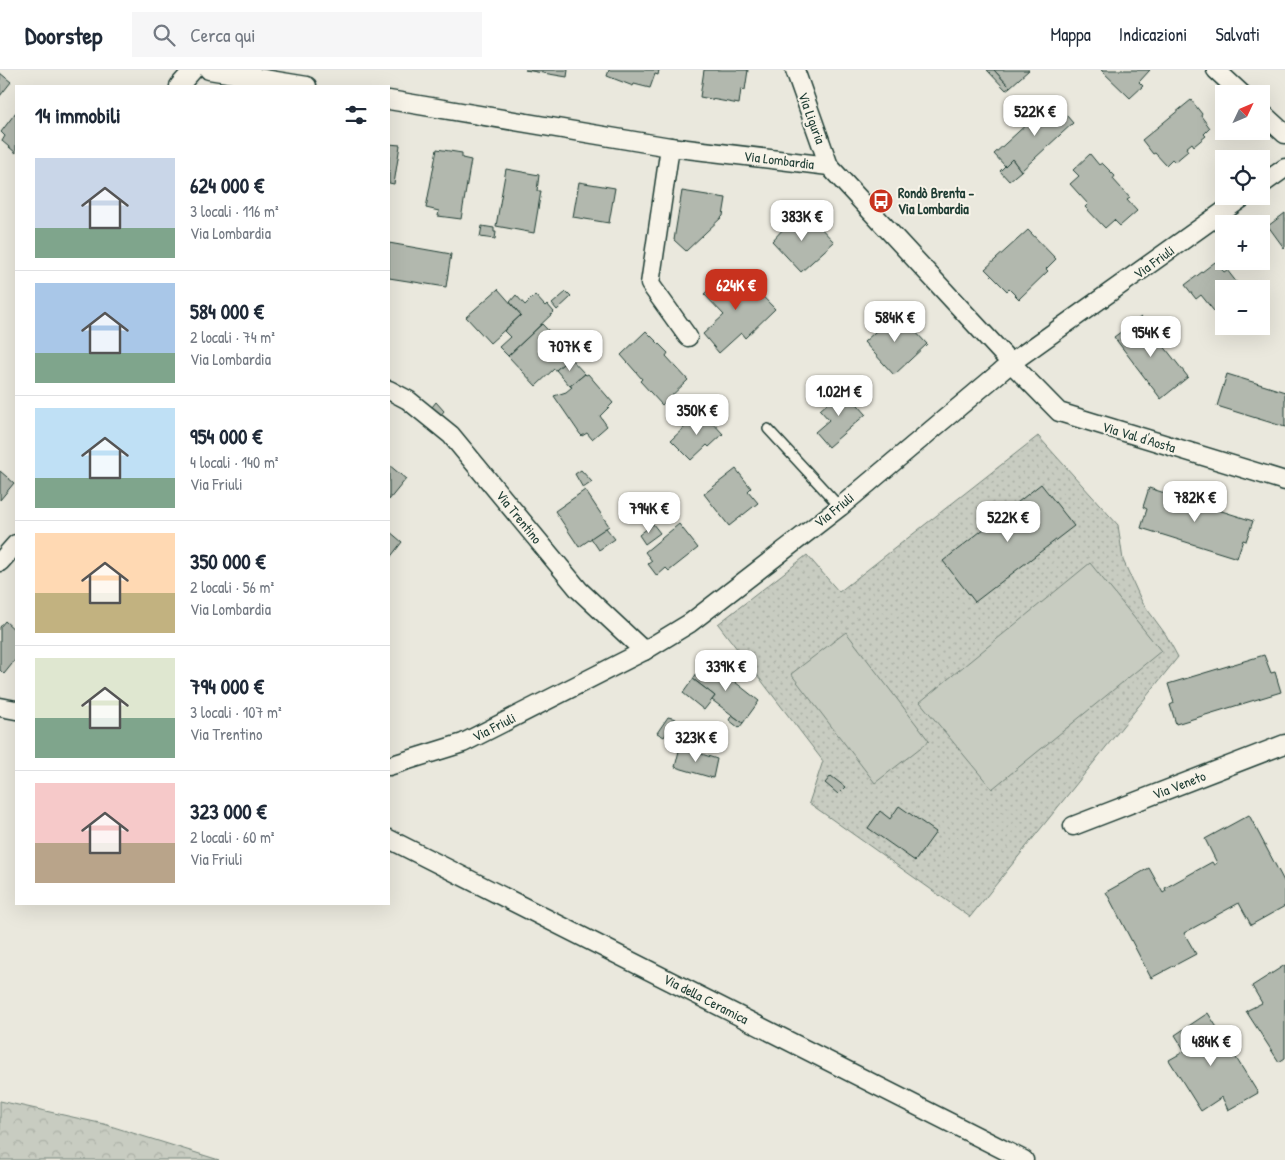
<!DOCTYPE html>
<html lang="it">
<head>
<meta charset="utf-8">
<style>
	body { margin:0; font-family:"Patrick Hand",sans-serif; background:#f6f6f7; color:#1f2937; height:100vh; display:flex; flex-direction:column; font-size:19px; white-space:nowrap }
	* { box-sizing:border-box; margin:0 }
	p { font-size:16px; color:#747a83 }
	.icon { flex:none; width:28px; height:28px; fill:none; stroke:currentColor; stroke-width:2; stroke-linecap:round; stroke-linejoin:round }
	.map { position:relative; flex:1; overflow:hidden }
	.sheet { position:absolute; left:15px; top:15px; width:375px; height:820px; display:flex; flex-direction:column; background:#fff; border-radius:0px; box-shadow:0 5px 20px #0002 }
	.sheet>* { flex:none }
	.needle { width:32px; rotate:46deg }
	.controls { position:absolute; left:1215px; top:15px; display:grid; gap:10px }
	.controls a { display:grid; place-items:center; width:55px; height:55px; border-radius:0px; background:#fff; box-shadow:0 5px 20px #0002; font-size:25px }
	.price { position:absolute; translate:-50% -42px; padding:0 11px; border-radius:10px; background:#fff; color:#222; font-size:16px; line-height:32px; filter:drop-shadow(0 1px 2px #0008) }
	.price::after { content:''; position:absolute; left:50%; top:30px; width:15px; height:11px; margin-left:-8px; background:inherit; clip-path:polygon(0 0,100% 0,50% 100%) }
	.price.on { background:#c8321e; color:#fff }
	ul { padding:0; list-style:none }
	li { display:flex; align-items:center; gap:15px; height:125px; padding:0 20px }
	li+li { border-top:1px solid #e0e1e3 }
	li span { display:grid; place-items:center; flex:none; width:140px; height:100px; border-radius:0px; color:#555 }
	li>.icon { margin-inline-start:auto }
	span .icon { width:60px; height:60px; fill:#fffc; stroke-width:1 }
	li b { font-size:21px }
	h2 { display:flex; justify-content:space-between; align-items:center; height:60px; padding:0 20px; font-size:21px }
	header { display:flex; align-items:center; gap:30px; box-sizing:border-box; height:70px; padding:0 25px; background:#fff; border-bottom:1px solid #e0e1e3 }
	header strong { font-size:24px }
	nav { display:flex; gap:28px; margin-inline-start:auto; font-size:18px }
	.search { width:350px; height:45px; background:#f6f6f7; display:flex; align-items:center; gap:12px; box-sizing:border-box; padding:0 18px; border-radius:0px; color:#747a83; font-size:19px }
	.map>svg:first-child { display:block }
	.grass { fill:url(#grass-dots); stroke:#74847a }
	.forest { fill:url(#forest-crowns); stroke:#74847a }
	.garden { fill:#c8ccc1; stroke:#74847a }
	.building { fill:#b2b8ae; stroke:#1f3d34 }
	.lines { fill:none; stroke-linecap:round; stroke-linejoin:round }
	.service-casing { stroke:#1f3d34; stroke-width:12 }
	.minor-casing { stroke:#1f3d34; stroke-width:21 }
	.service { stroke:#f7f3e8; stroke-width:9 }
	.minor { stroke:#f7f3e8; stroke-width:18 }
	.labels { text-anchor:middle; stroke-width:4; stroke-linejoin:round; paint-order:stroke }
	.street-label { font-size:14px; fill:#1f3d34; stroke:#f7f3e8 }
	.poi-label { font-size:14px; font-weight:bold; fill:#1f3d34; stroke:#f7f3e8; text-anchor:start }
</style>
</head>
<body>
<header>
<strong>Doorstep</strong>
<div class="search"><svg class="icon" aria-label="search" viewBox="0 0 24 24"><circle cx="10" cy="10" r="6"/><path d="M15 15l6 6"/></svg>Cerca qui</div>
<nav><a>Mappa</a><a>Indicazioni</a><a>Salvati</a></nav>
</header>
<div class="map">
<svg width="1285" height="1090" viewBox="0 0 1285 1090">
	<defs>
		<pattern id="grass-dots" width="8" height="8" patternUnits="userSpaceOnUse" patternTransform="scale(1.25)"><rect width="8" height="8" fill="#c8ccc1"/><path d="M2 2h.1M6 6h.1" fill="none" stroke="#abb0a6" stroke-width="1.8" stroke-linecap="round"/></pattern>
		<pattern id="forest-crowns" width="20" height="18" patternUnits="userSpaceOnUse" patternTransform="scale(1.25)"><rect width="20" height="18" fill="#c8ccc1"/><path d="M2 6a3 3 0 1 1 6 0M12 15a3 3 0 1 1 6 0" fill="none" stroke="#abb0a6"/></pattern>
	</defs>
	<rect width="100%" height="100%" fill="#eae8dd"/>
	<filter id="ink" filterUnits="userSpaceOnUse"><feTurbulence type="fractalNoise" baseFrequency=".02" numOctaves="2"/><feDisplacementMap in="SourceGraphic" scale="10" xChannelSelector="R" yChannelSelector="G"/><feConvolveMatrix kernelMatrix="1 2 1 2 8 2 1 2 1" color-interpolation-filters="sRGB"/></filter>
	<g filter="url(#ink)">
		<!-- grass -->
		<path class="grass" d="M1038,366L1118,455L1123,490L1142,532L1166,565L1178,587L970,847L809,733L823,691L718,554L807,485L839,522Z"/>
		<!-- forest -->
		<path class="forest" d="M0,1031L104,1054L219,1090H0Z"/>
		<!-- garden -->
		<g class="garden">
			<path d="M1090,493L1161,581L992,719L920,632Z"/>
			<path d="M846,562L929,671L875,713L791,604Z"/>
		</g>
		<!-- building -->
		<g class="building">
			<path d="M525,0H568L567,7Z"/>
			<path d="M609,0H659L658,5L655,4L650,18L634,14L633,16L607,6Z"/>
			<path d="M704,0H748L745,20L741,19L739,34L700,27Z"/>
			<path d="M987,0H994L1010,17L1006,20Z"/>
			<path d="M994,0H1029L1010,17Z"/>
			<path d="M1101,0H1150L1139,12L1143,16L1130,28Z"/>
			<path d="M0,3L11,12L0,26Z"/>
			<path d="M1053,30L1073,53L1021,101L1012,89L1005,96L994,84Z"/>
			<path d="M1191,30L1202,44L1201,46L1210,58L1204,64L1206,66L1194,76L1192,73L1186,78L1188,81L1175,92L1172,89L1166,95L1155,83L1153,84L1142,70Z"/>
			<path d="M16,42V83L2,71L5,66L1,62Z"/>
			<path d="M389,74L400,75L394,114L389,113Z"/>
			<path d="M437,79L462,83V88L471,90L461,149L438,146L439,141L426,138Z"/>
			<path d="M1090,84L1099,95L1102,93L1115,106L1113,109L1130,128L1127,130L1137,141L1120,156L1114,150L1105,158L1085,137L1088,134L1070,114L1079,106L1073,100Z"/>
			<path d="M1012,89L1021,101L1009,111L1000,101Z"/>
			<path d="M506,99L539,105L537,121H541L534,163L496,156Z"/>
			<path d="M579,112L615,118L609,153L573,147Z"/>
			<path d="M682,121L726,128L723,146L686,181L674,170Z"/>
			<path d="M799,142L813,158L817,154L834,172L801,202L772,171Z"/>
			<path d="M1285,143V177L1284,178L1268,156Z"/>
			<path d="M482,156L494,158V162H496L495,169L480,167Z"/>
			<path d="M1028,160L1056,189L1046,199L1048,201L1019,229L1009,219L1007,221L985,199Z"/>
			<path d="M389,173L451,184L446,217L389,208Z"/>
			<path d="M1215,192L1224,202L1227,200L1241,218L1224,219V249L1222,251L1201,225L1196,229L1185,215Z"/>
			<path d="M740,203L775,239L745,268L741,263L719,283L703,264L724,245L704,224L724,206L730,212Z"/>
			<path d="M498,219L521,245L490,273L466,247Z"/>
			<path d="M566,222L571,227L557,240L552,234Z"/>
			<path d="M516,225L525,235L535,225L545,236L547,234L554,242L508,286L499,277L510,267L504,261L521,245L510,232Z"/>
			<path d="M897,242L927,274L894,305L864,272Z"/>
			<path d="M1141,247L1188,307L1161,329L1114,267Z"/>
			<path d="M542,254L571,284L569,286L570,288L556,300L554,299L536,316L508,286Z"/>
			<path d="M646,261L668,283L666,286L688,310L662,335L640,311L642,309L621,285Z"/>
			<path d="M570,288L585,304L570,316L556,300Z"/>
			<path d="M585,304L586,305L588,304L613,333L600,346L607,356L592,369L587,363L582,366L580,364L554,326L566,322L572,317L570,316Z"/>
			<path d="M1227,304L1285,322V357L1217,336Z"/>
			<path d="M844,319L866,344L828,377L815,362L829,350L820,340Z"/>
			<path d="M436,332L444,341L440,346L432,337Z"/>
			<path d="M702,341L723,364L709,377L707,375L691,390L671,370Z"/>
			<path d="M389,395L406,409L389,430Z"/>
			<path d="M736,399L751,418L748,421L758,433L729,456L704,424Z"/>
			<path d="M581,400L592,412L583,418L575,404Z"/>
			<path d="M0,401L14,413L0,430Z"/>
			<path d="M1041,414L1074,456L975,532L943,491Z"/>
			<path d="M1149,418L1253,451L1246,471L1243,470L1237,488L1141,458L1147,439L1143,437Z"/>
			<path d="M585,420L609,456L579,477L555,441Z"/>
			<path d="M653,454L660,463L645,474L639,465Z"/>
			<path d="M679,454L698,478L669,501L666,498L657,506L648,494L652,491L645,482Z"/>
			<path d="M606,458L615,469L599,480L591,468Z"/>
			<path d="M389,461L402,472L389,489Z"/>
			<path d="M5,551L16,561V589L4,604L0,600V557Z"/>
			<path d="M1264,585L1271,603L1275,602L1281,622L1176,654L1170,635L1174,633L1168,614Z"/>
			<path d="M706,589L759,631L743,653L712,630L715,626L693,609Z"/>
			<path d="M693,609L715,626L704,640L683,623Z"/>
			<path d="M732,645L743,653L739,658L729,650Z"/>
			<path d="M668,647L676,649L664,667L657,663Z"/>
			<path d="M680,677L717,689L713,708L675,697Z"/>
			<path d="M831,706L845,717L838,724L825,713Z"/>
			<path d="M899,736L936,762L915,791L868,758L880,741L890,749Z"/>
			<path d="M1249,745L1285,813V836L1251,855L1239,833L1184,863L1196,884L1151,908L1106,822L1149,798L1163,823L1166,821L1165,818L1212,792L1214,795L1217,793L1205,769Z"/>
			<path d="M1285,895V988L1279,992L1246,941L1262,933L1252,916Z"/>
			<path d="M1208,943L1258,1023L1228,1040L1222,1027L1201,1041L1169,990L1185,981L1175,965Z"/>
		</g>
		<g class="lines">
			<defs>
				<path id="service" d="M768,359L840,437"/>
				<g id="minor">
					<path d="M209,0L307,16"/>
					<path d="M795,0L829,96"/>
					<path d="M1216,0L1242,24"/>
					<path d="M179,16L193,0"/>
					<path d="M389,30L670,77L829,96L1011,293L1059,342L1285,411"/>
					<path d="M1261,42L1285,64"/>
					<path d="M670,77L650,214L688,267"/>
					<path d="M1261,115L1285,98"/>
					<path d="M389,320L408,330L451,365L579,520L644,581"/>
					<path d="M0,492L16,474"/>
					<path d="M0,637L16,640"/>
					<path d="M389,696L463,673L644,581L690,553L840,437L1011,293L1245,126"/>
					<path d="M1073,756L1285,674"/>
					<path d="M389,769L1024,1090"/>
				</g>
			</defs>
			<!-- service casing -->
			<use href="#service" class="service-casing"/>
			<!-- minor casing -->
			<use href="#minor" class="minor-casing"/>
			<!-- service -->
			<use href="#service" class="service"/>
			<!-- minor -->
			<use href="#minor" class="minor"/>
		</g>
	</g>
	<!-- icons -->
	<defs>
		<symbol id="bus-disc" viewBox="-11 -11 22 22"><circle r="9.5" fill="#c8321e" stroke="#f7f3e8"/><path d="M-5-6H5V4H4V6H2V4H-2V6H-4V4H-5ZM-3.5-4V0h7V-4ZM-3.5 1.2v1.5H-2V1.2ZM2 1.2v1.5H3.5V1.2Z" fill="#fff"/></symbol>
	</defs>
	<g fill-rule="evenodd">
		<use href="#bus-disc" x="867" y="117" width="28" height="28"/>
	</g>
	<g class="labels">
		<!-- street labels -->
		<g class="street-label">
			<text transform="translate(812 48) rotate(70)" y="5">Via Liguria</text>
			<text transform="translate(779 90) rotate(7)" y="5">Via Lombardia</text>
			<text transform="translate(1154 192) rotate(-36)" y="5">Via Friuli</text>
			<text transform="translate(1139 367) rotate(17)" y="5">Via Val d'Aosta</text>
			<text transform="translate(834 440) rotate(-39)" y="5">Via Friuli</text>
			<text transform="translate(519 447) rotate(51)" y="5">Via Trentino</text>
			<text transform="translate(494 657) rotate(-27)" y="5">Via Friuli</text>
			<text transform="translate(1179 715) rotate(-21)" y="5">Via Veneto</text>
			<text transform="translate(706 929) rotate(27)" y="5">Via della Ceramica</text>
		</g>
		<!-- poi labels -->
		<g class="poi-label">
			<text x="898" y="128">Rondò Brenta -<tspan x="898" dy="16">Via Lombardia</tspan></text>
		</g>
	</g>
</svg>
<div class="controls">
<a><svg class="needle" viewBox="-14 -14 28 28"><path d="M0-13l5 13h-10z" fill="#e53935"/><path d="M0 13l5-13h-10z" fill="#747a83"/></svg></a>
<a><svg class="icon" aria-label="locate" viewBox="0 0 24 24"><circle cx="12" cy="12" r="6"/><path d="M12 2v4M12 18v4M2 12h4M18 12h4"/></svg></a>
<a>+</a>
<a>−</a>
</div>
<b class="price" style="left:1035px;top:67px">522K €</b>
<b class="price" style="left:802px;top:172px">383K €</b>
<b class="price on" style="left:736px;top:241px">624K €</b>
<b class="price" style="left:895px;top:273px">584K €</b>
<b class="price" style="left:1151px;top:288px">954K €</b>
<b class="price" style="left:570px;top:302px">707K €</b>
<b class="price" style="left:839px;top:347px">1.02M €</b>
<b class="price" style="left:697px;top:366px">350K €</b>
<b class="price" style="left:1195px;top:453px">782K €</b>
<b class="price" style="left:649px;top:464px">794K €</b>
<b class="price" style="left:1008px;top:473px">522K €</b>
<b class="price" style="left:726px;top:622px">339K €</b>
<b class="price" style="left:696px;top:693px">323K €</b>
<b class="price" style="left:1211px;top:997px">484K €</b>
<section class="sheet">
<h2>14 immobili<svg class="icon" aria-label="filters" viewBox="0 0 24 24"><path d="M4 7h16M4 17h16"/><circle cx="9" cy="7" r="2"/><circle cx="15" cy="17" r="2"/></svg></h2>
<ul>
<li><span style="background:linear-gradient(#c9d6e8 70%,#7fa58c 0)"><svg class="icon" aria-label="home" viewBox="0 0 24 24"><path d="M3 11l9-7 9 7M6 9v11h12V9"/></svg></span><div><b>624 000 €</b><p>3 locali · 116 m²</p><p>Via Lombardia</p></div></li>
<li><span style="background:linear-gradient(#a9c7e8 70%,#7fa58c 0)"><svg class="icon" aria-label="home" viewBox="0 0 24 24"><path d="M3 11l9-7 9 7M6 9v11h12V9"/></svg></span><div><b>584 000 €</b><p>2 locali · 74 m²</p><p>Via Lombardia</p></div></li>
<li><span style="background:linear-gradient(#bfe0f5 70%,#7fa58c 0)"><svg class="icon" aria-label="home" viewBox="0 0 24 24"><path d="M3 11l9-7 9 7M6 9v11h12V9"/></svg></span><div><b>954 000 €</b><p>4 locali · 140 m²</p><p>Via Friuli</p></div></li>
<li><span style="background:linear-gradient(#ffd9b3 60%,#c2b280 0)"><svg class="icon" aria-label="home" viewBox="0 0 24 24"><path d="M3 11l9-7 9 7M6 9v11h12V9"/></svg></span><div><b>350 000 €</b><p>2 locali · 56 m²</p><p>Via Lombardia</p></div></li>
<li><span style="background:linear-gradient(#dfe7d0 60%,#7fa58c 0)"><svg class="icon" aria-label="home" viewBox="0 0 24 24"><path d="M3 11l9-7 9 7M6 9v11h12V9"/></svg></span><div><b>794 000 €</b><p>3 locali · 107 m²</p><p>Via Trentino</p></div></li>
<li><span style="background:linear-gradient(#f6c9c9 60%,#b9a48a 0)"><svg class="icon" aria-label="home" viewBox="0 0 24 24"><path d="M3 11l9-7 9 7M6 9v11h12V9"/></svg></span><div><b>323 000 €</b><p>2 locali · 60 m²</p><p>Via Friuli</p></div></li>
</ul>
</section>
</div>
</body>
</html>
